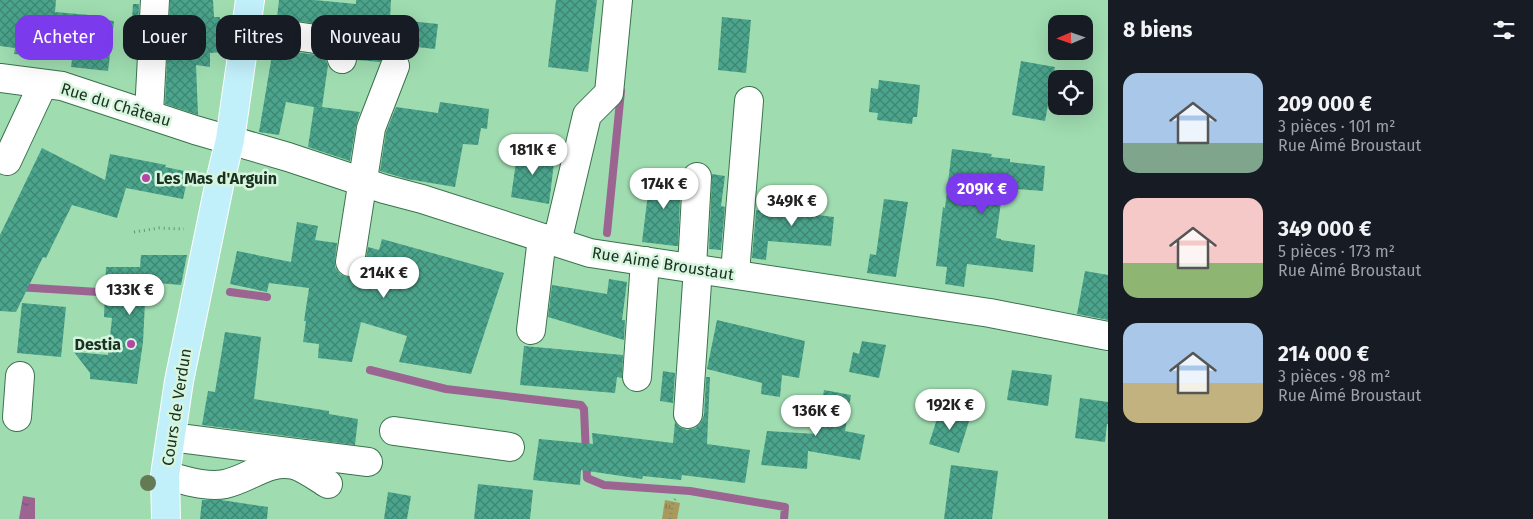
<!DOCTYPE html>
<html lang="fr">
<head>
<meta charset="utf-8">
<style>
	body { margin:0; font-family:"Fira Sans",sans-serif; background:#242831; color:#f1f3f6; height:100vh; display:flex; flex-direction:column; font-size:19px; white-space:nowrap }
	* { box-sizing:border-box; margin:0 }
	p { font-size:16px; color:#9ea1a6 }
	.icon { flex:none; width:28px; height:28px; fill:none; stroke:currentColor; stroke-width:2; stroke-linecap:round; stroke-linejoin:round }
	.map { position:relative; flex:1; overflow:hidden }
	.drawer { display:flex; flex-direction:column; background:#171b24; width:425px }
	.drawer>* { flex:none }
	.hud { position:absolute; left:15px; top:15px; width:475px; height:45px; display:flex; gap:10px }
	.needle { width:32px; rotate:268deg }
	.controls { position:absolute; left:1048px; top:15px; display:grid; gap:10px }
	.controls a { display:grid; place-items:center; width:45px; height:45px; border-radius:10px; background:#171b24; box-shadow:0 5px 20px #0002; font-size:25px }
	.price { position:absolute; translate:-50% -42px; padding:0 11px; border-radius:18px; background:#fff; color:#222; font-size:16px; line-height:32px; filter:drop-shadow(0 1px 2px #0008) }
	.price::after { content:''; position:absolute; left:50%; top:30px; width:15px; height:11px; margin-left:-8px; background:inherit; clip-path:polygon(0 0,100% 0,50% 100%) }
	.price.current { background:#7c3aed; color:#fff }
	ul { padding:0; list-style:none }
	li { display:flex; align-items:center; gap:15px; height:125px; padding:0 15px }
	li span { display:grid; place-items:center; flex:none; width:140px; height:100px; border-radius:15px; color:#555 }
	li>.icon { margin-inline-start:auto }
	span .icon { width:60px; height:60px; fill:#fffc; stroke-width:1 }
	li b { font-size:21px }
	h2 { display:flex; justify-content:space-between; align-items:center; height:60px; padding:0 15px; font-size:21px }
	.pill { padding:0 18px; border-radius:15px; background:#171b24; box-shadow:0 5px 20px #0002; font-size:18px; line-height:45px }
	.pill.current { background:#7c3aed; color:#fff }
	main { display:flex; flex:1; min-height:0 }
	.map>svg:first-child { display:block }
	.grass { fill:url(#grass-tufts) }
	.water { fill:url(#water-ripples) }
	.lines { fill:none; stroke-linecap:round; stroke-linejoin:round }
	.stream { stroke:#9b6491; stroke-width:8 }
	.building { fill:url(#building-cross-hatch) }
	.minor-casing { stroke:#39734d; stroke-width:30 }
	.major-casing { stroke:#fff; stroke-width:30 }
	.path { stroke:#679474; stroke-width:3; stroke-dasharray:1 4; stroke-linecap:butt }
	.minor { stroke:#fff; stroke-width:28 }
	.major { stroke:#c1effa; stroke-width:28 }
	.tree { fill:#647a54 }
	.poi-dot { fill:#b447a6; stroke:#d7f5de; stroke-width:2 }
	.labels { text-anchor:middle; stroke-width:5; stroke-linejoin:round; paint-order:stroke }
	.street-label { font-size:16px; fill:#193120; stroke:#d7f5de }
	.poi-label { font-size:16px; font-weight:bold; fill:#193120; stroke:#d7f5de; text-anchor:start }
</style>
</head>
<body>
<main>
<div class="map">
<svg width="1108" height="519" viewBox="0 0 1108 519">
	<defs>
		<pattern id="grass-tufts" width="24" height="20" patternUnits="userSpaceOnUse" patternTransform="scale(1.25)"><rect width="24" height="20" fill="#ab985c"/><path d="M3 7l-1-3M5 7V3M7 7l1-3M15 17l-1-3M17 17v-4M19 17l1-3" fill="none" stroke="#8a7d4c"/></pattern>
		<pattern id="water-ripples" width="26" height="14" patternUnits="userSpaceOnUse" patternTransform="scale(1.25)"><rect width="26" height="14" fill="#9b6491"/><path d="M2 4q2-2 4 0t4 0M15 11q2-2 4 0t4 0" fill="none" stroke="#7e5376"/></pattern>
		<pattern id="building-cross-hatch" width="8" height="8" patternUnits="userSpaceOnUse" patternTransform="scale(1.25)"><rect width="8" height="8" fill="#4ba48c"/><path d="M0 0l8 8M0 8l8-8" fill="none" stroke="#3e8672"/></pattern>
	</defs>
	<rect width="100%" height="100%" fill="#9fdcb0"/>
	<!-- grass -->
	<path class="grass" d="M665,500L680,503L677,519H662Z"/>
	<!-- water -->
	<path class="water" d="M23,496L35,498V519H19Z"/>
	<g class="lines">
		<!-- stream -->
		<g class="stream">
			<path d="M607,233L621,91"/>
			<path d="M0,286L115,293"/>
			<path d="M136,292H157"/>
			<path d="M230,292L267,297"/>
			<path d="M370,370L446,389L581,405L584,409L587,478L604,485L690,491L785,507L784,519"/>
		</g>
	</g>
	<!-- building -->
	<g class="building">
		<path d="M0,0H56L55,12L101,16L105,20L114,21L108,71L71,67L72,59L14,54L15,48L0,46Z"/>
		<path d="M170,0H213L214,17H220L222,52L210,53V67L196,65L198,115L165,104Z"/>
		<path d="M279,0H314L356,4V0H391L390,19L438,24L435,49L388,44L387,53L380,62L357,60L351,37L345,30L338,27L277,18Z"/>
		<path d="M556,0H597L588,72L548,67Z"/>
		<path d="M133,4H139L138,35L131,34Z"/>
		<path d="M722,17L751,20L746,73L718,70Z"/>
		<path d="M273,49L324,56L328,65L322,107L360,112L356,125L350,161L308,147L314,107L286,102L279,135L259,132Z"/>
		<path d="M1021,61L1055,67L1045,121L1012,115Z"/>
		<path d="M879,80L920,85L917,117H913L912,124L877,120L878,113L869,112L871,88L878,89Z"/>
		<path d="M440,102L489,109L487,129L481,128L478,145L463,144L455,187L407,179L380,171L386,132L396,107L438,113Z"/>
		<path d="M42,148L105,180L110,154L166,165L165,167L189,172L183,199L126,188L117,218L72,205L46,258L43,257L16,312L0,311V235Z"/>
		<path d="M518,148L555,154L549,204L511,197Z"/>
		<path d="M952,149L992,154L991,157L1010,159V162L1045,166L1043,191L1003,188L996,238L1001,239V240L1035,245L1033,272L967,264L964,287L945,284L947,267L936,266L943,207L945,208Z"/>
		<path d="M663,168L683,171L681,176L678,246H676L642,242L649,186L661,187Z"/>
		<path d="M712,174L725,176L721,206L725,207L721,250L709,249Z"/>
		<path d="M793,197L819,199L818,215L834,217L831,246L768,241L766,260L752,258L756,210L792,213Z"/>
		<path d="M884,199L908,202L896,277L867,273L870,254L876,255Z"/>
		<path d="M297,222L318,226L315,240L337,243L335,260V267L340,274L347,277H355L362,272L365,264L368,247L379,250L382,239L504,273L471,374L399,362L407,336L361,322L352,362L318,358L319,344L303,342L306,321H304L309,288L269,283L267,292L230,284L237,251L291,262Z"/>
		<path d="M141,255H187L181,285L146,282L143,342L137,384L90,379V373L74,352L108,355L112,318L104,317L106,267H140Z"/>
		<path d="M1085,271L1108,275V320L1077,314Z"/>
		<path d="M609,279L627,282L622,320H625L624,340L548,317L552,285L607,294Z"/>
		<path d="M22,303L66,307L61,357L17,353Z"/>
		<path d="M717,320L805,341L799,378L782,375L780,397L761,394L762,383L707,369Z"/>
		<path d="M225,332L261,337L254,399L329,411V414L358,419L355,445L202,425L208,391L215,392Z"/>
		<path d="M862,341L886,345L879,378L849,372L853,352L859,354Z"/>
		<path d="M524,346L623,355L622,378L617,377L615,393L520,385Z"/>
		<path d="M1012,370L1052,375L1048,406L1007,400Z"/>
		<path d="M663,371L675,373L673,403L660,401Z"/>
		<path d="M706,377H710L707,444L750,450L745,483L682,475L681,480L643,476L642,479L581,470L580,485L533,480L539,439L593,444L592,433L673,443L675,422L680,427L687,430L695,428L701,422L704,415Z"/>
		<path d="M824,390L851,395L845,431L865,435L860,460L808,451L807,469L761,465L767,431L817,434Z"/>
		<path d="M1080,398L1108,402V424H1107L1105,442L1075,438Z"/>
		<path d="M940,409L970,418L959,453L929,444Z"/>
		<path d="M951,465L998,471L992,519H944Z"/>
		<path d="M478,484L533,490L530,519H474Z"/>
		<path d="M388,492L411,496L407,519H384Z"/>
		<path d="M202,500H221L268,507L267,519H200Z"/>
	</g>
	<g class="lines">
		<defs>
			<g id="minor">
				<path d="M247,29L336,42L342,59"/>
				<path d="M0,78L62,86L195,130L288,157L384,189L422,199L590,253L990,313L1108,336"/>
				<path d="M149,113L155,0"/>
				<path d="M7,161L43,84"/>
				<path d="M557,242L587,115L609,93L618,0"/>
				<path d="M350,262L371,128L395,66"/>
				<path d="M692,267L697,177"/>
				<path d="M735,273L749,101"/>
				<path d="M531,330L542,238"/>
				<path d="M637,377L645,261"/>
				<path d="M688,414L698,268"/>
				<path d="M17,417L20,376"/>
				<path d="M394,431L510,447"/>
				<path d="M171,437L368,462"/>
				<path d="M165,475C184,480 206,488 225,484C249,479 269,459 294,465C305,468 318,478 328,484"/>
			</g>
			<path id="major" d="M166,519L165,475L179,381L220,181L230,140L250,0"/>
		</defs>
		<!-- minor casing -->
		<use href="#minor" class="minor-casing"/>
		<!-- major casing -->
		<use href="#major" class="major-casing"/>
		<!-- path -->
		<g class="path">
			<path d="M134,232L159,228L184,229"/>
			<path d="M670,519L673,502L677,497"/>
		</g>
		<!-- minor -->
		<use href="#minor" class="minor"/>
		<!-- major -->
		<use href="#major" class="major"/>
	</g>
	<!-- trees -->
	<circle class="tree" cx="148" cy="483" r="8"/>
	<!-- markers -->
	<g class="poi-dot">
		<circle cx="146" cy="178" r="5"/>
		<circle cx="131" cy="344" r="5"/>
	</g>
	<g class="labels">
		<!-- street labels -->
		<g class="street-label">
			<text transform="translate(116 104) rotate(17)" y="6">Rue du Château</text>
			<text transform="translate(663 263) rotate(9)" y="6">Rue Aimé Broustaut</text>
			<text transform="translate(176 407) rotate(-81)" y="6">Cours de Verdun</text>
		</g>
		<!-- poi labels -->
		<g class="poi-label">
			<text x="156" y="184">Les Mas d'Arguin</text>
			<text x="121" y="350" text-anchor="end">Destia</text>
		</g>
	</g>
</svg>
<div class="controls">
<a><svg class="needle" viewBox="-14 -14 28 28"><path d="M0-13l5 13h-10z" fill="#e53935"/><path d="M0 13l5-13h-10z" fill="#9ea1a6"/></svg></a>
<a><svg class="icon" aria-label="locate" viewBox="0 0 24 24"><circle cx="12" cy="12" r="6"/><path d="M12 2v4M12 18v4M2 12h4M18 12h4"/></svg></a>
</div>
<b class="price" style="left:533px;top:176px">181K €</b>
<b class="price" style="left:664px;top:210px">174K €</b>
<b class="price current" style="left:982px;top:215px">209K €</b>
<b class="price" style="left:792px;top:227px">349K €</b>
<b class="price" style="left:384px;top:299px">214K €</b>
<b class="price" style="left:130px;top:316px">133K €</b>
<b class="price" style="left:950px;top:431px">192K €</b>
<b class="price" style="left:816px;top:437px">136K €</b>
<div class="hud">
<a class="pill current">Acheter</a>
<a class="pill">Louer</a>
<a class="pill">Filtres</a>
<a class="pill">Nouveau</a>
</div>
</div>
<section class="drawer">
<h2>8 biens<svg class="icon" aria-label="filters" viewBox="0 0 24 24"><path d="M4 7h16M4 17h16"/><circle cx="9" cy="7" r="2"/><circle cx="15" cy="17" r="2"/></svg></h2>
<ul>
<li><span style="background:linear-gradient(#a9c7e8 70%,#7fa58c 0)"><svg class="icon" aria-label="home" viewBox="0 0 24 24"><path d="M3 11l9-7 9 7M6 9v11h12V9"/></svg></span><div><b>209 000 €</b><p>3 pièces · 101 m²</p><p>Rue Aimé Broustaut</p></div></li>
<li><span style="background:linear-gradient(#f6c9c9 65%,#8fb573 0)"><svg class="icon" aria-label="home" viewBox="0 0 24 24"><path d="M3 11l9-7 9 7M6 9v11h12V9"/></svg></span><div><b>349 000 €</b><p>5 pièces · 173 m²</p><p>Rue Aimé Broustaut</p></div></li>
<li><span style="background:linear-gradient(#a9c7e8 60%,#c2b280 0)"><svg class="icon" aria-label="home" viewBox="0 0 24 24"><path d="M3 11l9-7 9 7M6 9v11h12V9"/></svg></span><div><b>214 000 €</b><p>3 pièces · 98 m²</p><p>Rue Aimé Broustaut</p></div></li>
</ul>
</section>
</main>
</body>
</html>
